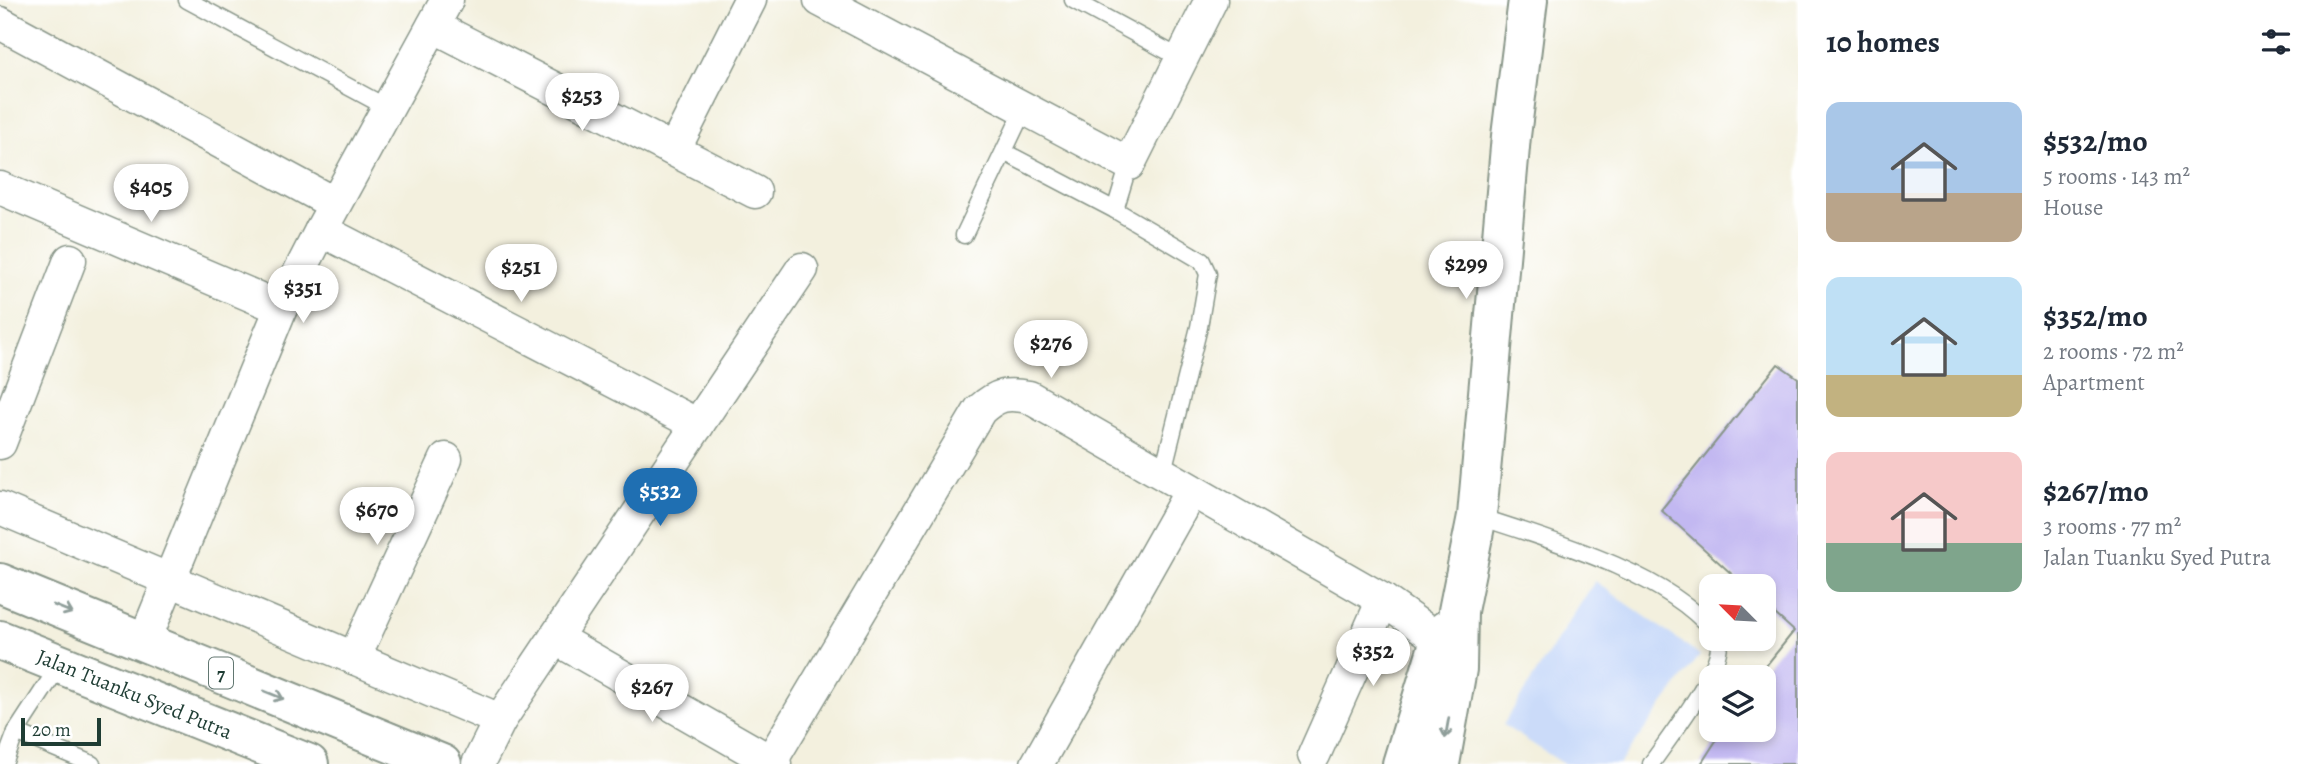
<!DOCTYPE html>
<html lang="en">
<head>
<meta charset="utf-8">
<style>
	body { margin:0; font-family:Alegreya,serif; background:#f2f2f3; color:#1f2937; height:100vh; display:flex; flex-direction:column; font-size:26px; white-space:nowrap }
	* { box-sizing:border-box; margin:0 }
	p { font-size:23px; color:#747a83 }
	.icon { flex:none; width:38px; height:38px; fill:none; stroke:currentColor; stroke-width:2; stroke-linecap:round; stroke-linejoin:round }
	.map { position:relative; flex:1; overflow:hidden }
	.panel { display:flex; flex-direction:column; background:#fff; width:525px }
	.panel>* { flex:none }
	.needle { width:46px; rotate:294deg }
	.tools { position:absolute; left:1699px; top:574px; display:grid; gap:14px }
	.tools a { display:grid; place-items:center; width:77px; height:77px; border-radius:14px; background:#fff; box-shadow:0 4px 10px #0003; font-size:35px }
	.scale { position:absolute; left:21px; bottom:18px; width:80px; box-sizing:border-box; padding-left:7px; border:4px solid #1f3d34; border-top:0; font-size:19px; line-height:24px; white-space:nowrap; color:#1f3d34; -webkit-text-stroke:5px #fff; paint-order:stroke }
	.price { position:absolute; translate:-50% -60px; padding:0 16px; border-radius:24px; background:#fff; color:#222; font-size:23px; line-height:46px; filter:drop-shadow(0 2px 4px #0008) }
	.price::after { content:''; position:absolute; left:50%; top:42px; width:21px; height:16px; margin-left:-10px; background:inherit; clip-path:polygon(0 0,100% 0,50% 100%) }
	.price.active { background:#1f6fb2; color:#fff }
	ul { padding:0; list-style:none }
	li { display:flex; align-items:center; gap:21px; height:175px; padding:0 28px }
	li span { display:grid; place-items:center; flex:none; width:196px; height:140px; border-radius:14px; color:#555 }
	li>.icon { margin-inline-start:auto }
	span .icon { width:84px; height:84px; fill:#fffc; stroke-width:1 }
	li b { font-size:30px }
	h2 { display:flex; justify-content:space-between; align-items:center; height:84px; padding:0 28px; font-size:30px }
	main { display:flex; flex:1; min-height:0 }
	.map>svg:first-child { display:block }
	.built { fill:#cbdbf9 }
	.building { fill:#c2b8f1 }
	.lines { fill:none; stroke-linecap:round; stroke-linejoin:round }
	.lane-casing { stroke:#899689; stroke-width:19 }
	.street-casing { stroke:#899689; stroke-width:35 }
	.secondary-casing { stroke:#899689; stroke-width:42 }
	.primary-casing { stroke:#899689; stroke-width:42 }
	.lane { stroke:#fff; stroke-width:16 }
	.street { stroke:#fff; stroke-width:32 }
	.secondary { stroke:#fff; stroke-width:38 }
	.primary { stroke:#fff; stroke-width:38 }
	.oneway { stroke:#8f9e9a }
	.labels { text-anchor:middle; stroke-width:5; stroke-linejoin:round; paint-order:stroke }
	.shield { fill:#fff; stroke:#627771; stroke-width:2 }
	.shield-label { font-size:19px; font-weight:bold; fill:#1f3d34 }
	.street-label { font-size:21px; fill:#1f3d34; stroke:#fff }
</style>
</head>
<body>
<main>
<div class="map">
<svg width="1798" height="764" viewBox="0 0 1798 764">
	<rect width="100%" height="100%" fill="#fff"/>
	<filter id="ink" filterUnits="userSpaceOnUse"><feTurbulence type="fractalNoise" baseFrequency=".0143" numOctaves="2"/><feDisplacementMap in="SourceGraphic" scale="14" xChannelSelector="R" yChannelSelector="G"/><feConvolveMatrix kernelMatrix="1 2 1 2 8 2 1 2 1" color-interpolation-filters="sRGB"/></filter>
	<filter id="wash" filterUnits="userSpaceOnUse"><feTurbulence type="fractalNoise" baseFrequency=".00686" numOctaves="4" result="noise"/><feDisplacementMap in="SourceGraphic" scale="28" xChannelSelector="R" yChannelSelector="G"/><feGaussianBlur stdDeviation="1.57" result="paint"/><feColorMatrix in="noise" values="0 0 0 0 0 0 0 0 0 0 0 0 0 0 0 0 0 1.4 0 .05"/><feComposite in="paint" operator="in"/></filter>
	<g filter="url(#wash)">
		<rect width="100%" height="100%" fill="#f3f0de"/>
		<!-- built -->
		<path class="built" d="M1595,581L1700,655L1619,764H1564L1503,725Z"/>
		<g id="blocks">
			<!-- building -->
			<path class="building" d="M1778,364L1798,378V764H1701L1723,730H1764V677H1757L1794,631L1764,604V586H1745L1661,510Z"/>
		</g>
	</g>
	<g filter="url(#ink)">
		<use href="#blocks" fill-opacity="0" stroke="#899689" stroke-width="2"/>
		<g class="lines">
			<defs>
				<g id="lane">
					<path d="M187,0L388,108"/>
					<path d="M1073,0L1182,59"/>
					<path d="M1004,152L1115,210"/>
					<path d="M1129,164L1115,210L1202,261L1208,274L1199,327L1162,475"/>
					<path d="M964,235L1024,109"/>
					<path d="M1477,516C1547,539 1664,572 1712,630"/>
					<path d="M16,732L92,764"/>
					<path d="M4,764L16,732L61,663"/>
					<path d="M1651,764C1667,740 1727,665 1718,639"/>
				</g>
				<g id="street">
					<path d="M820,0L1129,164L1211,0"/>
					<path d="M0,23L335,204"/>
					<path d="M433,26L755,192"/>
					<path d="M674,150L750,0"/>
					<path d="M0,188L281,308"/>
					<path d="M321,230L698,425"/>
					<path d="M0,443L70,260"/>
					<path d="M0,508L500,720"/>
					<path d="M555,638L775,764"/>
					<path d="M144,642L281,308L321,230L447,0"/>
					<path d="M354,658L446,459"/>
					<path d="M1314,755L1383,600"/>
					<path d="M771,761L980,410C998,394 1006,393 1029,397L1383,600L1440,640L1451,659"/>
					<path d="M478,764L500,720L802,269"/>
					<path d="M1037,764L1191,491"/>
				</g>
				<g id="secondary">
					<path d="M1402,764L1440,640L1446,630"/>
					<path d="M1440,764L1457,669L1458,611L1477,516L1511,136L1528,0"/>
				</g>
				<g id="primary">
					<path d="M0,583L442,764"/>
					<path id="s1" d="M0,640L309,764"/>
				</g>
			</defs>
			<!-- lane casing -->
			<use href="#lane" class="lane-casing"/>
			<!-- street casing -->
			<use href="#street" class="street-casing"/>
			<!-- secondary casing -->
			<use href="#secondary" class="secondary-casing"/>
			<!-- primary casing -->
			<use href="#primary" class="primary-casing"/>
			<!-- lane -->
			<use href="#lane" class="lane"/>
			<!-- street -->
			<use href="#street" class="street"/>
			<!-- secondary -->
			<use href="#secondary" class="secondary"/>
			<!-- primary -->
			<use href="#primary" class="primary"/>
		</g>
		<!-- one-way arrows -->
		<defs><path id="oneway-shaft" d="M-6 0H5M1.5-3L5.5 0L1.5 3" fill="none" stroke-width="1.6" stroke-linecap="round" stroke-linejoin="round" transform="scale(1.75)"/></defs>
		<g class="oneway">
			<use href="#oneway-shaft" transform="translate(63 609) rotate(22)"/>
			<use href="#oneway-shaft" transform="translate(274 695) rotate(22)"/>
			<use href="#oneway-shaft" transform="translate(1447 728) rotate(100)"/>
		</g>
	</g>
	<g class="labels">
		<!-- shield labels -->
		<rect class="shield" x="209" y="657.5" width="24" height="31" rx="5"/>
		<g class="shield-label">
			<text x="221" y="680">7</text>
		</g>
		<!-- street labels -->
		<g class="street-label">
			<text dy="7" stroke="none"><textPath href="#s1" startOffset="145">Jalan Tuanku Syed Putra</textPath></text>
		</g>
	</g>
</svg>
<div class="tools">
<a><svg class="needle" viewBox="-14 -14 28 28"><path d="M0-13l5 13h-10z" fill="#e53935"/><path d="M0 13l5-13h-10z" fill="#747a83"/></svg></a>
<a><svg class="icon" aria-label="layers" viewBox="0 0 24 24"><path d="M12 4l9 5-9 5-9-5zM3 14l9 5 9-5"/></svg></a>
</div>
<div class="scale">20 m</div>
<b class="price" style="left:582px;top:133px">$253</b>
<b class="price" style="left:151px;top:224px">$405</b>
<b class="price" style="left:1466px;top:301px">$299</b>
<b class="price" style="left:521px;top:304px">$251</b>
<b class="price" style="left:303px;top:325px">$351</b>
<b class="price" style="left:1051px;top:380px">$276</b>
<b class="price active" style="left:660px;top:528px">$532</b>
<b class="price" style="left:377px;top:547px">$670</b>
<b class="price" style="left:1373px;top:688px">$352</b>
<b class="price" style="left:652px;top:724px">$267</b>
</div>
<section class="panel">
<h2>10 homes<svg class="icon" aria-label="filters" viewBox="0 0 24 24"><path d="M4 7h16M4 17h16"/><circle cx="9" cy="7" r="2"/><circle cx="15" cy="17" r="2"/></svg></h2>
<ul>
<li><span style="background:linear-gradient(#a9c7e8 65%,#b9a48a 0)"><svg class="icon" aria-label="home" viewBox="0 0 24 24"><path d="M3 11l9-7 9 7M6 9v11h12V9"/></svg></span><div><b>$532/mo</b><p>5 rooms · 143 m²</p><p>House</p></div></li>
<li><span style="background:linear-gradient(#bfe0f5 70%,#c2b280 0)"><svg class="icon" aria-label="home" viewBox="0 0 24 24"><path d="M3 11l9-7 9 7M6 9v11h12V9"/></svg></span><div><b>$352/mo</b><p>2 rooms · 72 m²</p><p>Apartment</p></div></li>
<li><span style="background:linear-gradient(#f6c9c9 65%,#7fa58c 0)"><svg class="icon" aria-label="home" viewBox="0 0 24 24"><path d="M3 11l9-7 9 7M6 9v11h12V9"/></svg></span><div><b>$267/mo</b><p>3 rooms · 77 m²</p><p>Jalan Tuanku Syed Putra</p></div></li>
</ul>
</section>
</main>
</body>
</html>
